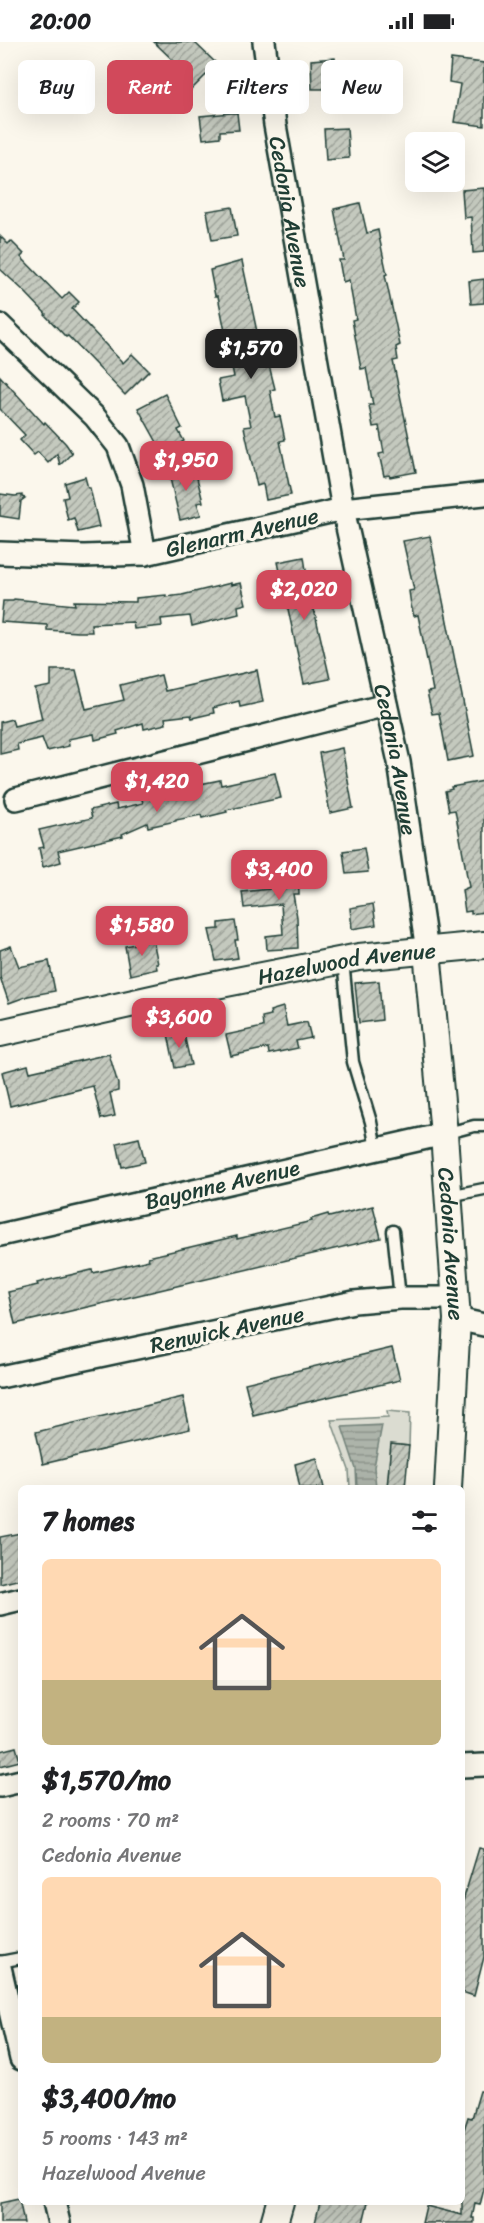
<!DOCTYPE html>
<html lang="en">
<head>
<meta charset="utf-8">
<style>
	body { margin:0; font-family:Sriracha,sans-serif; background:#f6f6f6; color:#202124; height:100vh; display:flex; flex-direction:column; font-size:22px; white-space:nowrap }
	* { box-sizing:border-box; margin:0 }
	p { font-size:20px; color:#757577 }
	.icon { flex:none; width:33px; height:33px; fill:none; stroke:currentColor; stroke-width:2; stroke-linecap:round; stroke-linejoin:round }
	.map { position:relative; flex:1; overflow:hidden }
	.sheet { position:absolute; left:18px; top:1443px; width:447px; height:720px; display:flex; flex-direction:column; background:#fff; border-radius:9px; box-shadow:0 6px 24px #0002 }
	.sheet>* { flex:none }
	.guide { position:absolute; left:18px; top:18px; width:448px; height:54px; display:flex; gap:12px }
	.controls { position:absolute; left:405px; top:90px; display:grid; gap:12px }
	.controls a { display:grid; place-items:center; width:60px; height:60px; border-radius:9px; background:#fff; box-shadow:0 6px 24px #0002; font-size:30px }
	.price { position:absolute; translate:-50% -51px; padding:0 14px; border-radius:12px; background:#d1495b; color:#fff; font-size:20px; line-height:39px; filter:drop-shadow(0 2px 3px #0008) }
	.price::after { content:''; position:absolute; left:50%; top:36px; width:18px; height:14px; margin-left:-9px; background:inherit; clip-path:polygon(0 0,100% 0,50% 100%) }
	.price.selected { background:#222; color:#fff }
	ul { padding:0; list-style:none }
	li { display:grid; align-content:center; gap:12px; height:318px; padding:0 24px }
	li span { display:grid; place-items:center; height:186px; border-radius:9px; color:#555 }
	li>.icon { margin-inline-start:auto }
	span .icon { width:108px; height:108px; fill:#fffc; stroke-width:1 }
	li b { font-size:26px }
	h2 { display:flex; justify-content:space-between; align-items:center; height:72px; padding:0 24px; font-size:26px }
	.pill { padding:0 21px; border-radius:9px; background:#fff; box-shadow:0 6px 24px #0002; font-size:21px; line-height:54px }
	.pill.selected { background:#d1495b; color:#fff }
	.status { display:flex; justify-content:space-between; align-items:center; height:42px; padding:0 30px; background:#fff; direction:ltr }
	.status svg { height:16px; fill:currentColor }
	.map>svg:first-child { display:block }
	.garden { fill:#dbdcd1; stroke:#7d8c82; stroke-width:1.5 }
	.water { fill:url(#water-rules); stroke:#74847b; stroke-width:1.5 }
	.building { fill:url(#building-hatch); stroke:#1f3d34; stroke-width:1.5 }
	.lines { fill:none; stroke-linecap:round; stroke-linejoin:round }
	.service-casing { stroke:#1f3d34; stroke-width:15 }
	.minor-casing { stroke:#1f3d34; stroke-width:26 }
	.tertiary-casing { stroke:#1f3d34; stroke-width:30 }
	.service { stroke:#fbf7ec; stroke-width:10 }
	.minor { stroke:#fbf7ec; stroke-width:21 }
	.tertiary { stroke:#fbf7ec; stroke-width:26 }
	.labels { text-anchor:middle; stroke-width:6; stroke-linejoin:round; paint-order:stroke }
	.street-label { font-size:22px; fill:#1f3d34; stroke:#fbf7ec }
</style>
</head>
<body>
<div class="status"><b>20:00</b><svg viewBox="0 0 49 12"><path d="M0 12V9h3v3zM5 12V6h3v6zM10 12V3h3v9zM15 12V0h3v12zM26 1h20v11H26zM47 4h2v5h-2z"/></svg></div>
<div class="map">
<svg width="484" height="2181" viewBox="0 0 484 2181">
	<defs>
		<pattern id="water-rules" width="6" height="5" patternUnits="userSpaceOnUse" patternTransform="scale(1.5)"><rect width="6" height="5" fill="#adb4aa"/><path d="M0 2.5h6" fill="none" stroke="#8c948b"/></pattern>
		<pattern id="building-hatch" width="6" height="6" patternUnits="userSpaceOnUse" patternTransform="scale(1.5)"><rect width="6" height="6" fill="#c4c9be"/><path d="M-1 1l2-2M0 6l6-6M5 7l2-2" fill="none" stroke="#9fa49b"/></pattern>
	</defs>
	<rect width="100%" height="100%" fill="#fbf7ec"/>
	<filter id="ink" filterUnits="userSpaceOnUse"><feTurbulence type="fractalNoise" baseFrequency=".0167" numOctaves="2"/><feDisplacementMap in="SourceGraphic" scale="12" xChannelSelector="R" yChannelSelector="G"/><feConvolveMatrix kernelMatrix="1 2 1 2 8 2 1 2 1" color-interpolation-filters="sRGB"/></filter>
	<g filter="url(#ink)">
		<!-- garden -->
		<path class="garden" d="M387,1369L410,1371L409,1404L391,1402L387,1446H350L349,1428L331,1378L388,1375Z"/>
		<!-- water -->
		<path class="water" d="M382,1383L374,1425L376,1445L357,1446L356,1427L342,1385Z"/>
		<!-- building -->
		<g class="building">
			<path d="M154,0H194L217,22L185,54L167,37L179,24Z"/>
			<path d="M335,16L337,47H312L311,18Z"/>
			<path d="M451,17L484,21V84L454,80L460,42L449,40Z"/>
			<path d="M231,71H237L239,88L220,89V95L203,97L200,74Z"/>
			<path d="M347,86L349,116L326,118L324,87Z"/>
			<path d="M484,146V210L473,211L471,175L464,176L462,148Z"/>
			<path d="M360,161L367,191L378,188L380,199L387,232L385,233L400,303L396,305L398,318L393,319L416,430L390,435L389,433L384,434L379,412L384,411L379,384L373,385L369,363H373L366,326L361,327L352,278L356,277L349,238L343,240L339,218H344L334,167Z"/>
			<path d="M232,165L237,194L212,198L207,169Z"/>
			<path d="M0,194L8,202L11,199L24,212L21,215L62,257L69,250L79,260L72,267L123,321L132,312L149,329L125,353L68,294L66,295L45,273L46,272L24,249L0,227Z"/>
			<path d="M242,219L264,323H269L275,347L270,348L275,375L280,374L285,398L280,399L291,453L266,458L263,442L257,444L244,385L251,384L245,354L222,359L218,338L234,335L218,254H215L210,228Z"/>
			<path d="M484,237V261L471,262L469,239Z"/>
			<path d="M0,334L44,382L45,380L66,402L72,411L60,423L57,412L48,421L38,410L34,413L20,398L25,393L0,367Z"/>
			<path d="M165,352L182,386L178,388L184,399L163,411L138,366Z"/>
			<path d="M187,423L190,434L196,432L203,460L197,461L201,473L180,478L168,428Z"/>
			<path d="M85,435L88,446H90L99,485L78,490L74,476L68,478L63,456L68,455L65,441Z"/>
			<path d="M0,452L15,454L22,453V455L25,456L21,459L19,477L0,474Z"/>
			<path d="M430,494L474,714L448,719L439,671L432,672L429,659L427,650L433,649L430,633L418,573L414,574L411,563L409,549L414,548L403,499Z"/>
			<path d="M304,515L308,541L330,637L304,642L278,520Z"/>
			<path d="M231,541V543L241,541L246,562L238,564L239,572L192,584L190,574L161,577L162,584L134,587L133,580L91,582L92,590H78L47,588V583L1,580L3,559H13L14,557L75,563L74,559L136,560V556L166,553V555L182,553Z"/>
			<path d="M51,628H76L86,667L124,658L120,643L161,633L165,649L257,628L263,660L240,665L239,659L213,666L214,671L192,676L191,673L165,676L166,682L144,687L143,681L117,689L118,692L95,698L94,692L68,697L69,704L47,709L42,696L17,702L18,708L0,712V680L12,677L14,684L42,677L35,647L51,644Z"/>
			<path d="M342,706L353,766L330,771L319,711Z"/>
			<path d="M275,731L281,756L226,768L227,770L202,776L201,773L176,778V779L148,785L147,781L122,792L123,794L58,809L61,820L43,825L39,806L44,805L39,788L92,776L90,768L116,762L117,767L143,761L141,754L220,738L221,743Z"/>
			<path d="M484,739V870L471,872V869L465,870L462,848L469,845L455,768L449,769L445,749L452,747L451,745Z"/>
			<path d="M364,806L368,830L346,832L343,809Z"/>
			<path d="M297,817L299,852H293L297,875L298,906L267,908L266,894L283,892L281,862L244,866L242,850L269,847L267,819Z"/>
			<path d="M373,862L376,883L352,887L350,866Z"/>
			<path d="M235,879L238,898H235L238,916L216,919L209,888L219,887V881Z"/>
			<path d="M153,898L158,922H156L157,927L130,933L125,904Z"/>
			<path d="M11,904L19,925L49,919L55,949L28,954L9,961L0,935V908Z"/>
			<path d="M379,939L382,978L359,981L355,941Z"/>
			<path d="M283,965L287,984L307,980L311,996L296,999L298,1006L269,1012L268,1006L231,1014L226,993L263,985L262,975L271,973L270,969Z"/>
			<path d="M183,988L191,1023L175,1026L168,992Z"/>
			<path d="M109,1012L118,1042V1049L110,1051L115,1074L101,1077L93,1044L10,1064L2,1030L28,1023L30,1030Z"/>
			<path d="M139,1096L145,1120L122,1125L117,1101Z"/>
			<path d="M373,1164L381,1196L15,1282L8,1250L38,1243L37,1241L53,1237L92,1228L93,1231L149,1218L148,1215L237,1194V1197L312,1179L311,1177L328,1172L329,1175Z"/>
			<path d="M392,1306L400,1338L253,1373L245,1341Z"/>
			<path d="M183,1355L190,1387L43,1422L36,1390Z"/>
			<path d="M391,1402L409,1404L405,1446H387Z"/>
			<path d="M317,1416L324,1446H300L295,1422Z"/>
			<path d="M21,1491V1537L0,1542V1495Z"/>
			<path d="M16,1705L20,1719L0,1724V1709Z"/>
			<path d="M479,1806L484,1807V1915L474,1954L462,1950V1862Z"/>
			<path d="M480,2049H484V2147L480,2163L475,2162L472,2176H474V2181H422L426,2164L462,2173V2094L468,2075L472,2076Z"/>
			<path d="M19,2157L24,2181H0V2161Z"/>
			<path d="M320,2160H368L363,2181H315Z"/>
		</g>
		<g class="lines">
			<defs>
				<g id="service">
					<path d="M343,919L353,1020L371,1080L376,1107"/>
					<path d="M444,1092L474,1084H484"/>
					<path d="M449,1154L484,1147"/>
					<path d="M393,1189L400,1256"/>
					<path d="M0,1920L21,1916"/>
				</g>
				<g id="minor">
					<path id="s1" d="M264,0L275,83L343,467L399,720L427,909"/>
					<path d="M0,283L95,375L118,404L132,443L145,512"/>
					<path d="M0,511L84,514L145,512L343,467L484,452"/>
					<path d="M16,757L386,663"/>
					<path d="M0,1193L444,1092"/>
					<path d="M457,1277L484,1283"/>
					<path d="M0,1335L354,1260L400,1256H456"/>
					<path d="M0,1562L21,1557"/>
					<path d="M462,1724L484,1723"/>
					<path d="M0,1744L21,1739"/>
					<path d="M0,1925L21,2017"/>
					<path d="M54,2160L59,2181"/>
				</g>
				<g id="tertiary">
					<path id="s2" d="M427,909L444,1092L457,1277L448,1446"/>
					<path id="s3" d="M0,991L201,946L359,915L484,903"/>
					<path d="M274,2181L280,2160"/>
				</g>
			</defs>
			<!-- service casing -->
			<use href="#service" class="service-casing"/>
			<!-- minor casing -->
			<use href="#minor" class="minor-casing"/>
			<!-- tertiary casing -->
			<use href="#tertiary" class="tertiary-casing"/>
			<!-- service -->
			<use href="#service" class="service"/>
			<!-- minor -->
			<use href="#minor" class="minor"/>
			<!-- tertiary -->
			<use href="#tertiary" class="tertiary"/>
		</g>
	</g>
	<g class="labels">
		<!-- street labels -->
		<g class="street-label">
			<text dy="8" stroke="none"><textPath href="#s1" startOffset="172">Cedonia Avenue</textPath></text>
			<text transform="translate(242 490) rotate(-13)" y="8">Glenarm Avenue</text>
			<text dy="8" stroke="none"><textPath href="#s1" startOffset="730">Cedonia Avenue</textPath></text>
			<text dy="8" stroke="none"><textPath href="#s3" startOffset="354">Hazelwood Avenue</textPath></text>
			<text transform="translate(222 1142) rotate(-13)" y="8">Bayonne Avenue</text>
			<text dy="8" stroke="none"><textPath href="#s2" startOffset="294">Cedonia Avenue</textPath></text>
			<text transform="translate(227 1287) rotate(-12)" y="8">Renwick Avenue</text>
		</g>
	</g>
</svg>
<div class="controls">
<a><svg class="icon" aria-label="layers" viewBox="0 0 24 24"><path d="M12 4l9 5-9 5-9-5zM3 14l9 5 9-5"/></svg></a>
</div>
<b class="price selected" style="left:251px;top:338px">$1,570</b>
<b class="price" style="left:186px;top:450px">$1,950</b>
<b class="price" style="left:304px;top:579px">$2,020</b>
<b class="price" style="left:157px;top:771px">$1,420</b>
<b class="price" style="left:279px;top:859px">$3,400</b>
<b class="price" style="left:142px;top:915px">$1,580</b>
<b class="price" style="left:179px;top:1007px">$3,600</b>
<div class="guide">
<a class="pill">Buy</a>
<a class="pill selected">Rent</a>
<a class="pill">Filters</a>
<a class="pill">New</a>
</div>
<section class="sheet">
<h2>7 homes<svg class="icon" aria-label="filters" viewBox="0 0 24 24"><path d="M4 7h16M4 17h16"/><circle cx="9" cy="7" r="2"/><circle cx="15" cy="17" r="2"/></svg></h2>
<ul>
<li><span style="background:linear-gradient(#ffd9b3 65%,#c2b280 0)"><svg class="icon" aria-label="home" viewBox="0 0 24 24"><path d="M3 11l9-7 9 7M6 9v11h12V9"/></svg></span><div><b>$1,570/mo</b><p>2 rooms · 70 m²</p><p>Cedonia Avenue</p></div></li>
<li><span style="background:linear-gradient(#ffd9b3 75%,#c2b280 0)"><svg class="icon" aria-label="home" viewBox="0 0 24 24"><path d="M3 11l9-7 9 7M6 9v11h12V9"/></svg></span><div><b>$3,400/mo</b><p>5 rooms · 143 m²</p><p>Hazelwood Avenue</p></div></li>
</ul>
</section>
</div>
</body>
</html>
